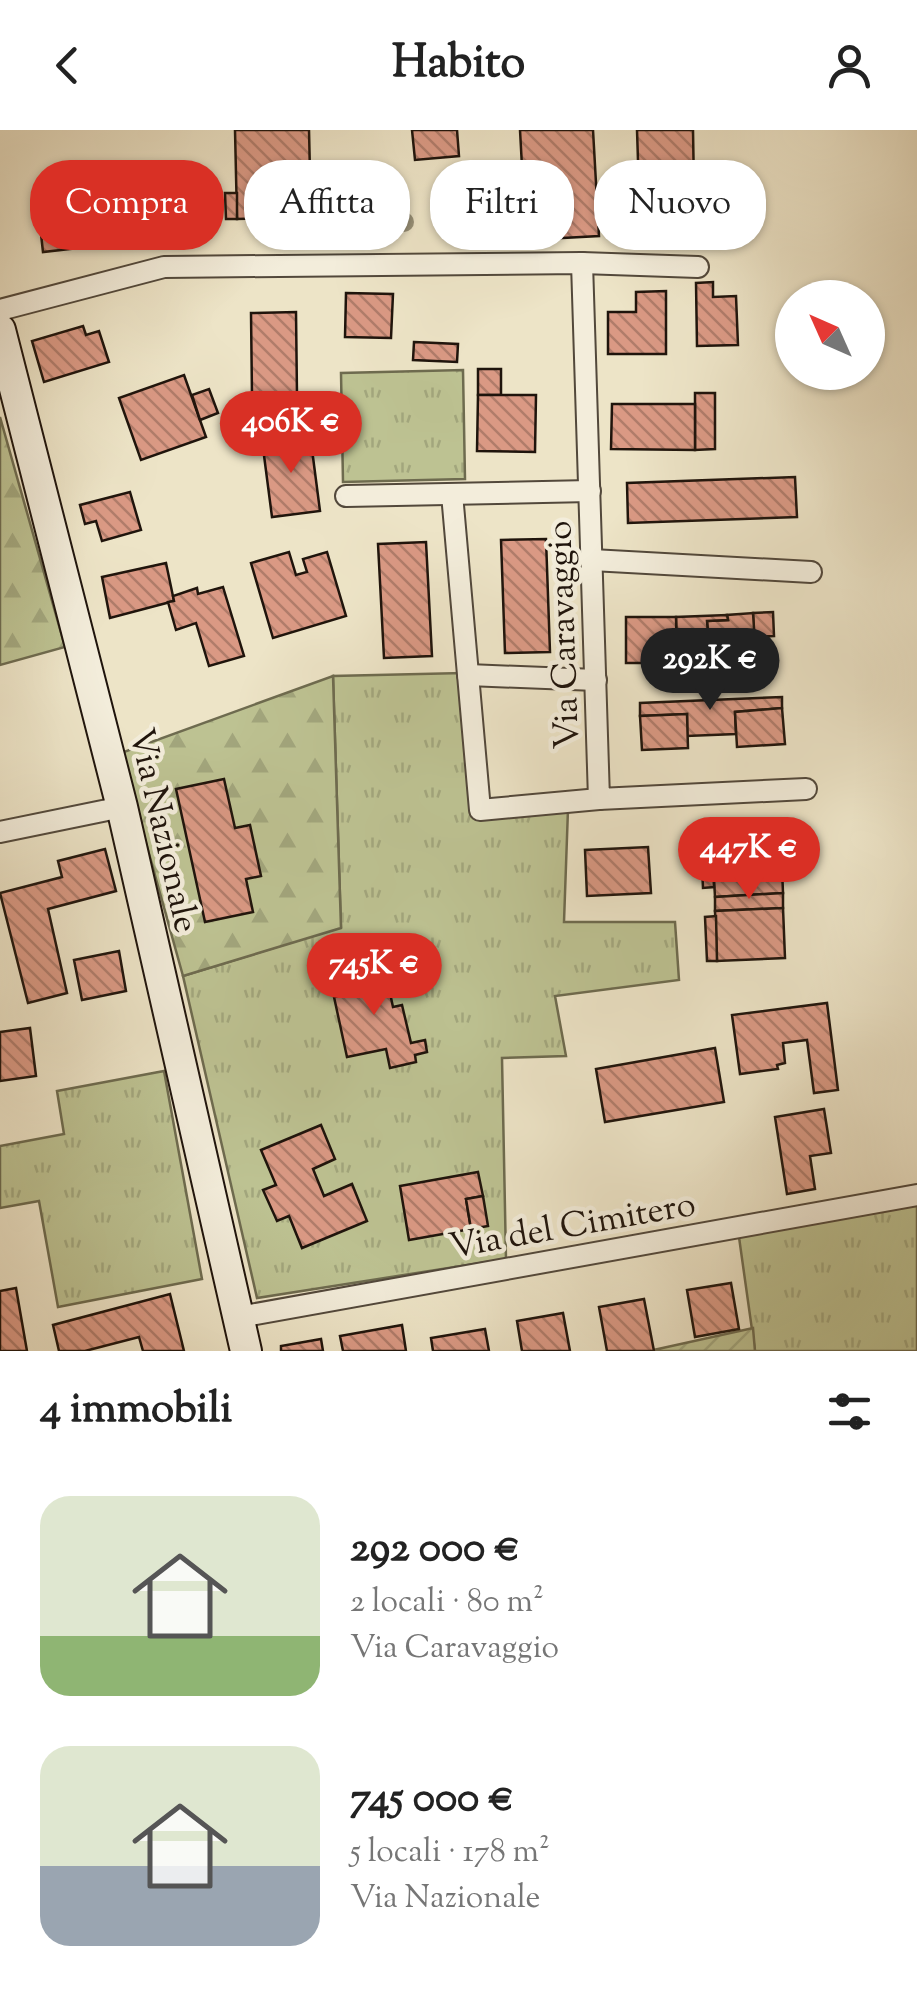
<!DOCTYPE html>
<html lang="it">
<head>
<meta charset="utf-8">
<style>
	body { margin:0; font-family:"Sorts Mill Goudy",serif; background:#f6f6f6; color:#222; height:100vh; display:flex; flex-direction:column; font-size:38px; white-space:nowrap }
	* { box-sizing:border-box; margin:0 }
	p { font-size:32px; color:#767676 }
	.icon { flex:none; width:55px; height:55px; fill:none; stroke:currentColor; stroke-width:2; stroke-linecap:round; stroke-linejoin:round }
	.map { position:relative; height:1221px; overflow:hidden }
	.details { display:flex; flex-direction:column; background:#fff; flex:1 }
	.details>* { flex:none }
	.top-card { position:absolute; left:30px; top:30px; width:858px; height:90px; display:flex; gap:20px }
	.needle { width:65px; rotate:315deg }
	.fabs { position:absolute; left:775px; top:150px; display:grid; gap:20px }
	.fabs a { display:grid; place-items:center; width:110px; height:110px; border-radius:50%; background:#fff; box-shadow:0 2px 8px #0004; font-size:50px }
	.price { position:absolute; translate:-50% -85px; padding:0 22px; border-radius:35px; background:#d93025; color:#fff; font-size:32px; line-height:65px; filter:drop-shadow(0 2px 5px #0008) }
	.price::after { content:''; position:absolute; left:50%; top:60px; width:30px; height:22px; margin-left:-15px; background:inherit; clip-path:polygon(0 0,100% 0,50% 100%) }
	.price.current { background:#222; color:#fff }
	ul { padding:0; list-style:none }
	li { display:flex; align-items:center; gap:30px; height:250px; padding:0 40px }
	li span { display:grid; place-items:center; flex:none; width:280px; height:200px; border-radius:30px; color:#555 }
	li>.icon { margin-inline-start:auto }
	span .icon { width:120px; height:120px; fill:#fffc; stroke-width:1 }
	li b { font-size:42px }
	h2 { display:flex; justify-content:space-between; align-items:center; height:120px; padding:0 40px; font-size:42px }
	.pill { padding:0 35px; border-radius:40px; background:#fff; box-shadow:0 2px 8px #0004; font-size:35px; line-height:90px }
	.pill.current { background:#d93025; color:#fff }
	header { display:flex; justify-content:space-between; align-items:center; height:130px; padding:0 40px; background:#fff; font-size:45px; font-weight:800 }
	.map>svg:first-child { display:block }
	.grass { fill:url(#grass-tufts); stroke:#6e6b4f; stroke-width:2.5 }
	.forest { fill:url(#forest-firs); stroke:#6e6b4f; stroke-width:2.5 }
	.garden { fill:url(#garden-furrows); stroke:#6e6b4f; stroke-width:2.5 }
	.building { fill:url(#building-back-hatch); stroke:#1f140c; stroke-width:2.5 }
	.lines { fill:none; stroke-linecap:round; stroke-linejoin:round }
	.street-casing { stroke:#52483b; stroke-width:24 }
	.secondary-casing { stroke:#1f140c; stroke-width:34 }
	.street { stroke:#f3eddb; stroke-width:20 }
	.secondary { stroke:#f3eddb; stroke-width:30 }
	.tree { fill:#9a937a }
	.labels { text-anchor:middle; stroke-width:9; stroke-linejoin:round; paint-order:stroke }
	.street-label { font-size:35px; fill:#1f140c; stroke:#f3eddb }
</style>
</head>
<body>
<header><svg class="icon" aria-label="back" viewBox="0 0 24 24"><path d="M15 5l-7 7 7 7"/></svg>Habito<svg class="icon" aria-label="person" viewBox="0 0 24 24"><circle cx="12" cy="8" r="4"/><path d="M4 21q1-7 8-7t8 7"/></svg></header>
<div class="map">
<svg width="917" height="1221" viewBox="0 0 917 1221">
	<defs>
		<pattern id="grass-tufts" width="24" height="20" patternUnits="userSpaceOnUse" patternTransform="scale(2.5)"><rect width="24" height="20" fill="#bdc292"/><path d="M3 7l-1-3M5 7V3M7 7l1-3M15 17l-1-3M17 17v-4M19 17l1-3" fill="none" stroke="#a2a67d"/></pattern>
		<pattern id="forest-firs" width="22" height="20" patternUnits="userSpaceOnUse" patternTransform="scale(2.5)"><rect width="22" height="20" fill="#bdc292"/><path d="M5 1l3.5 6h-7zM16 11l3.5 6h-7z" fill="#a2a67d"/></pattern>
		<pattern id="garden-furrows" width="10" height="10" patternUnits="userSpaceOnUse" patternTransform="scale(2.5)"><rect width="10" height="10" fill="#bdc292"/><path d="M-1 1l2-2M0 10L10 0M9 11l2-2" fill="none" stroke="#a2a67d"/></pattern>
		<pattern id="building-back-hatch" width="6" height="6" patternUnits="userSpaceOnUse" patternTransform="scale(2.5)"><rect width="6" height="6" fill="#da9984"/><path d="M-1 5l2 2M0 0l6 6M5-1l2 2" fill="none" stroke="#b07c6a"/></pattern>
	</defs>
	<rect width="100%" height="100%" fill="#ede4c7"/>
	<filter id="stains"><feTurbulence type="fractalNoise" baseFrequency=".002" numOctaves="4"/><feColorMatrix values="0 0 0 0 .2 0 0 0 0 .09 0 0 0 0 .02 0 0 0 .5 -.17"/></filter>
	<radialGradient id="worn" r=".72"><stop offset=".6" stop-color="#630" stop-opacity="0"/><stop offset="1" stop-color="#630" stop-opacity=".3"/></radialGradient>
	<!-- grass -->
	<g class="grass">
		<path d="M463,240L465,349L343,352L341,243Z"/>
		<path d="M463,543L475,687L568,679L564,792H675L679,850L555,866L566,926L502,928L506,1129L257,1168L183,846L341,797L333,546Z"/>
		<path d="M164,941L202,1149L58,1177L39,1071L0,1078V1016L64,1004L57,961Z"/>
		<path d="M917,1073V1221H755L738,1100Z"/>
	</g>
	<!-- forest -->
	<g class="forest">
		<path d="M0,287L65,517L0,535Z"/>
		<path d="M333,546L341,798L183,846L121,623Z"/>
	</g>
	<!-- garden -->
	<path class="garden" d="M753,1198L755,1221H649Z"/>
	<!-- building -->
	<g class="building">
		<path d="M235,0H309L311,87L237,89Z"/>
		<path d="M412,0H457L459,26L415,30Z"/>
		<path d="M520,0H593L599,106L526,110Z"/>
		<path d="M637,0H693L694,59L639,61Z"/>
		<path d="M225,63H237V89H226Z"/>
		<path d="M109,69L114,114L43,122L38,77Z"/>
		<path d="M713,152V167L736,166L738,215L697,216L696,153Z"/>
		<path d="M666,161V224H608V182H636V162Z"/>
		<path d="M346,163L393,164L391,208L345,207Z"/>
		<path d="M296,182L297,266H252L251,183Z"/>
		<path d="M83,196L86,205L99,201L109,232L44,252L32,211Z"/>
		<path d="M414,212L458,214L457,232L413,230Z"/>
		<rect x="478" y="239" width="23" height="26"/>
		<path d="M184,245L206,307L141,330L119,268Z"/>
		<path d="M209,259L218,283L200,290L192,265Z"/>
		<path d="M695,263H715V319L695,320Z"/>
		<path d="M478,265H536L535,322L477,321Z"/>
		<path d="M612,274H695V320L611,319Z"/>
		<path d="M310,304L320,381L272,387L262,310Z"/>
		<path d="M795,347L797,387L628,393L627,353Z"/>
		<path d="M130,362L141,400L102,411L96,391L85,394L80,375Z"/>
		<path d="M546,409L550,522L505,523L501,410Z"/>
		<path d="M426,412L432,526L384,528L378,414Z"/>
		<path d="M289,422L296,445L307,442L303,429L327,422L346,486L273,508L251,433Z"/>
		<path d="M166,433L174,471L110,488L102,447Z"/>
		<path d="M223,457L244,526L209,536L196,493L176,500L168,472L174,471L173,466L197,458L198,464Z"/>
		<path d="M773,482L774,506L754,507L753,483Z"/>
		<path d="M753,483L756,528L710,531L707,491L728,490L727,485Z"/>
		<path d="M727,485L728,490L707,491L710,531L677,533L676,487Z"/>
		<path d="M626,487H676L677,533H626Z"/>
		<path d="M782,567V578L735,582L736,604L687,606V584L640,586V573Z"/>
		<path d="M782,578L785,614L737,617L735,582Z"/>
		<path d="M687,584L688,618L642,620L640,586Z"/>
		<path d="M224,649L235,698L250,695L261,746L246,749L253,782L205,792L176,659Z"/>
		<path d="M781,711L783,763L715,767L712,714Z"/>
		<path d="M712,714L714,757L703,758L701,715Z"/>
		<path d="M648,717L651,763L587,766L585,720Z"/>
		<path d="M105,719L116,761L48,779L67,863L28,873L0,763L62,747L58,731Z"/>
		<path d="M783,763V778L715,781V767Z"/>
		<path d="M783,778L785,828L717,831L715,781Z"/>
		<path d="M716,786L717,831H707L705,787Z"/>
		<path d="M119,821L126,861L82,870L74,830Z"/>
		<path d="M384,835L393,877L402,875L411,913L425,910L427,922L415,925L416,932L390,938L386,919L347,927L334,867L342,865L338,845Z"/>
		<path d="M827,873L838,960L814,963L807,910L783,913L785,933L777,935L778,939L740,944L732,885Z"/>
		<path d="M30,898L36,946L0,951V902Z"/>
		<path d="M715,918L724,972L605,992L596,939Z"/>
		<path d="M824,979L831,1023L810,1026L815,1059L787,1064L775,987Z"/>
		<path d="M321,995L335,1029L313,1039L324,1066L352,1054L367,1091L302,1118L289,1086L277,1091L263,1060L276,1055L261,1020Z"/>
		<path d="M478,1042L483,1066L466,1069L471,1099L409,1110L400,1056Z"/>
		<path d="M483,1066L488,1096L471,1099L466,1069Z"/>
		<path d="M731,1153L739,1199L695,1207L687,1160Z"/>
		<path d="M16,1158L27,1221H0V1161Z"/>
		<path d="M170,1164L184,1221H143L139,1207L85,1221H59L53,1195Z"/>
		<path d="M644,1169L654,1221H607L599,1177Z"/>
		<path d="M563,1183L570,1221H522L517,1191Z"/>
		<path d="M402,1195L406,1221H343L340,1206Z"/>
		<path d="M485,1199L489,1221H433L431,1208Z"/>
		<path d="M321,1209L323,1221H281V1216Z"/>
	</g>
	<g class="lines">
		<defs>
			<g id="street">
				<path d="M582,133L599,669L806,659"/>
				<path d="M0,180L164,137L582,133L698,137"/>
				<path d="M452,364L480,680L599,669"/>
				<path d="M346,366L590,361"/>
				<path d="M592,430L811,442"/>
				<path d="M468,545L596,550"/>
				<path d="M0,702L122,677"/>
				<path d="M239,1187L917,1065"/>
			</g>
			<path id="secondary" d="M0,200L122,677L246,1221"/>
		</defs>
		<!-- street casing -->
		<use href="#street" class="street-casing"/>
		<!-- secondary casing -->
		<use href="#secondary" class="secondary-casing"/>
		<!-- street -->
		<use href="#street" class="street"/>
		<!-- secondary -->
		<use href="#secondary" class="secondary"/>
	</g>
	<!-- trees -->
	<circle class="tree" cx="404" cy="92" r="10"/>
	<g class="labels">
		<!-- street labels -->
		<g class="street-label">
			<text transform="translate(562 505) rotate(-92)" y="12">Via Caravaggio</text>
			<text transform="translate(165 700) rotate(77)" y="12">Via Nazionale</text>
			<text transform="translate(572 1094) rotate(-10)" y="12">Via del Cimitero</text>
		</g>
	</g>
	<rect width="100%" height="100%" filter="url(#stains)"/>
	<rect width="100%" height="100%" fill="url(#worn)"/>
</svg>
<div class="fabs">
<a><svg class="needle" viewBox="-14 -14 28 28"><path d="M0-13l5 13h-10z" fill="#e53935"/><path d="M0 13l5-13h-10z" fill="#767676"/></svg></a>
</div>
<b class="price" style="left:291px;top:346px">406K €</b>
<b class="price current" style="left:710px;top:583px">292K €</b>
<b class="price" style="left:749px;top:772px">447K €</b>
<b class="price" style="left:374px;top:888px">745K €</b>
<div class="top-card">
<a class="pill current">Compra</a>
<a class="pill">Affitta</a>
<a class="pill">Filtri</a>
<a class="pill">Nuovo</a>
</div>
</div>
<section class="details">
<h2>4 immobili<svg class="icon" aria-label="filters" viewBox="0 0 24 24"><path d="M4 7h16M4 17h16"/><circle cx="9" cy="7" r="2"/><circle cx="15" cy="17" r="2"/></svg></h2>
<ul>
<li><span style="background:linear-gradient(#dfe7d0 70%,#8fb573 0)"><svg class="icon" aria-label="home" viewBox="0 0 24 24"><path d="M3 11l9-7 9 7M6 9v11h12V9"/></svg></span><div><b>292 000 €</b><p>2 locali · 80 m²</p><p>Via Caravaggio</p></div></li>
<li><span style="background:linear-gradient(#dfe7d0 60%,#9aa5b1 0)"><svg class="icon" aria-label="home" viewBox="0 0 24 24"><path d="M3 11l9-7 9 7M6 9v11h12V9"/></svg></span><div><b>745 000 €</b><p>5 locali · 178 m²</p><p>Via Nazionale</p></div></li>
</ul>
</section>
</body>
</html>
